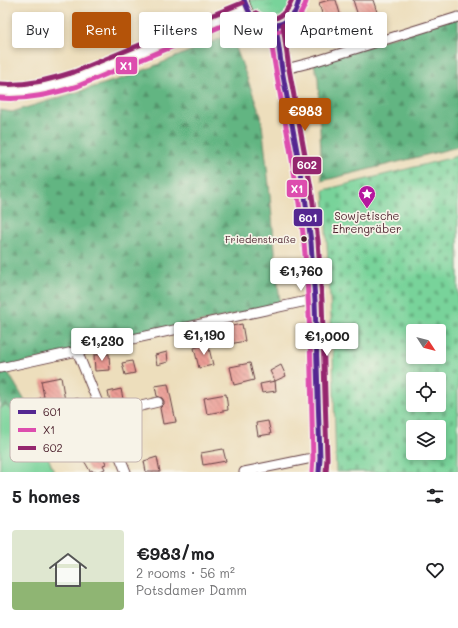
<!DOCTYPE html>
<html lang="en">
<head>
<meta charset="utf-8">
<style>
	body { margin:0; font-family:Mali,sans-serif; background:#f6f6f6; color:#202124; height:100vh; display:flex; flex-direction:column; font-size:15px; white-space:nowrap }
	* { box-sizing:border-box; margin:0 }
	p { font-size:13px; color:#757577 }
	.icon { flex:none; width:22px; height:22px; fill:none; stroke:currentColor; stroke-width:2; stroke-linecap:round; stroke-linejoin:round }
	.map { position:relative; height:472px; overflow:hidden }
	.details { display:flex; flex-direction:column; background:#fff; flex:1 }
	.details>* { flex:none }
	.top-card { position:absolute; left:12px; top:12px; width:434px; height:36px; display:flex; gap:8px }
	.needle { width:26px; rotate:126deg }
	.fabs { position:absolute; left:406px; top:324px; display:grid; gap:8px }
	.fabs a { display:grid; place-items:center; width:40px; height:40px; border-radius:4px; background:#fff; box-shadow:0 2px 6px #0003; font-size:20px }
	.price { position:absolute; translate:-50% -34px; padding:0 9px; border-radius:4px; background:#fff; color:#222; font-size:13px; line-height:26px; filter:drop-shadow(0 1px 2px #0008) }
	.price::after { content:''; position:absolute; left:50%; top:24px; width:12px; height:9px; margin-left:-6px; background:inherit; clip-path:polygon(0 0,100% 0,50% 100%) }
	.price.on { background:#b45309; color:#fff }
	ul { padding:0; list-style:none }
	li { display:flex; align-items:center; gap:12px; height:100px; padding:0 12px }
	li span { display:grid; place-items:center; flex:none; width:112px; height:80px; border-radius:4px; color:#555 }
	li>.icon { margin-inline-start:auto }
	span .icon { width:48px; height:48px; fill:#fffc; stroke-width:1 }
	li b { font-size:17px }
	h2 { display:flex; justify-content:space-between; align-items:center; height:48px; padding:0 12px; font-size:17px }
	.pill { padding:0 14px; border-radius:4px; background:#fff; box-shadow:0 2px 6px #0003; font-size:14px; line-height:36px }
	.pill.on { background:#b45309; color:#fff }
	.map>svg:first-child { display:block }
	.grass { fill:url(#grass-tufts); stroke:#617962 }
	.forest { fill:url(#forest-firs); stroke:#566a56 }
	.cemetery { fill:url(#cemetery-stones); stroke:#617962; fill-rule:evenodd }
	.garden { fill:#78d39a; stroke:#617962 }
	.building { fill:url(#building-back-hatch) }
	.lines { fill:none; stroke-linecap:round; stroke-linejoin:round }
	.minor-casing { stroke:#623c41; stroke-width:11 }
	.minor { stroke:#fff; stroke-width:9 }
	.bus-1-casing { stroke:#f7f3e8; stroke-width:8 }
	.bus-2-casing { stroke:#f7f3e8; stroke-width:8 }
	.bus-3-casing { stroke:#f7f3e8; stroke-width:8 }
	.bus-1 { stroke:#542791; stroke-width:5 }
	.bus-2 { stroke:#dd4dae; stroke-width:5 }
	.bus-3 { stroke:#95276e; stroke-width:5 }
	.bus-dot { fill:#4a1f2b; stroke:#f7f3e8; stroke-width:1.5 }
	.labels { text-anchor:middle; stroke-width:3.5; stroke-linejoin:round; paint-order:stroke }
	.bus-label { font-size:10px; fill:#4a1f2b; stroke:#f7f3e8; text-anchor:end }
	.poi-label { font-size:11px; fill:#4a1f2b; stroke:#f7f3e8 }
	.key { fill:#f7f3e8; stroke:#c3b3af; stroke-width:1 }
	.key-label { font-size:11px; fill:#4a1f2b }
	.line-badge { stroke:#f7f3e8; stroke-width:1.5 }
	.badge-label { font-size:11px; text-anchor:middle; font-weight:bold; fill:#fff }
</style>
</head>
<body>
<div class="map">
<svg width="458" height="472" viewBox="0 0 458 472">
	<defs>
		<pattern id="grass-tufts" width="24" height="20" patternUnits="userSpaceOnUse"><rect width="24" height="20" fill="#78d39a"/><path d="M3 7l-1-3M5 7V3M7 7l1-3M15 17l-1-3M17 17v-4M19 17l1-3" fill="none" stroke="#69b585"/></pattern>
		<pattern id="forest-firs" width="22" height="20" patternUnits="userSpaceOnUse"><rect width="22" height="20" fill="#62b582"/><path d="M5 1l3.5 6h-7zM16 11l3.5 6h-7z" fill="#53936b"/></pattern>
		<pattern id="cemetery-stones" width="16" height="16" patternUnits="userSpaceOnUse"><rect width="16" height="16" fill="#78d39a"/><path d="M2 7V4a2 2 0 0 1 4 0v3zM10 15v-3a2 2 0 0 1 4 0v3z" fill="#69b585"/></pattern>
		<pattern id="building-back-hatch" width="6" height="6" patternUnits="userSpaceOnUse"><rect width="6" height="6" fill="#ec9c94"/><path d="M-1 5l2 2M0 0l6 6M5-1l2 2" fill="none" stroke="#c17f79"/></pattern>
	</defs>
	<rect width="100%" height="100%" fill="#f7f3e8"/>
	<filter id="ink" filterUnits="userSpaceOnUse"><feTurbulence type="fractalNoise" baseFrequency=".025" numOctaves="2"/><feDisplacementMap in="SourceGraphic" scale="8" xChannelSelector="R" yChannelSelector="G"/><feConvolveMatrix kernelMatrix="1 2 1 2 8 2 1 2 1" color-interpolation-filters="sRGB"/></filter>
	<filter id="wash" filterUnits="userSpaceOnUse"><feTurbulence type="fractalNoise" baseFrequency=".012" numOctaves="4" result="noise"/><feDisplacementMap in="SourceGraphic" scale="16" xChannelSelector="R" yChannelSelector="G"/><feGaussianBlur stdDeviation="0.9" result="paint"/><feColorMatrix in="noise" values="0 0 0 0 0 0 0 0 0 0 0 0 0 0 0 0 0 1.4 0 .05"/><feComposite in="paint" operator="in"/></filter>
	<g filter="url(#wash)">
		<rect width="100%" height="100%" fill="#eddebc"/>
		<!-- grass -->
		<path class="grass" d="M248,0H294C293,22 269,28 254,14C251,11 249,4 248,0Z"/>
		<!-- forest -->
		<g class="forest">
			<path d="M458,17V147L322,181L318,78L313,62Z"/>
			<path d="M231,34L261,116L269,185L280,304L5,367L42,430L38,432L5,405L0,409V110L12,112L130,76Z"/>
		</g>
		<!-- cemetery -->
		<path class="cemetery" d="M458,156V472H336L333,352L324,190ZM413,331H439V357H413ZM413,379H439V405H413ZM413,427H439V453H413Z"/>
		<!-- garden -->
		<path class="garden" d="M5,405L38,432L54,472H0V409Z"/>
		<g id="blocks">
			<!-- building -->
			<g class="building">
				<path d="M329,0H336L343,24L359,19L353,0H373L383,30L374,33L372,28L334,41L333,38L325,41L320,26L325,24L319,3Z"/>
				<path d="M242,324L245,341L230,344L227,327Z"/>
				<path d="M208,344L213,365L199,368L194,348Z"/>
				<path d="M167,352L168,362L157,365L155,355Z"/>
				<path d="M109,354L110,370L95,371L94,355Z"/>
				<path d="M132,361L135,373L125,375L122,363Z"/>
				<path d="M250,363L254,380L234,385L230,367Z"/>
				<path d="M281,365L286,376L275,381L270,371Z"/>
				<path d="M61,377L65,401L78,398L84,424L89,422L92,429H93L106,464L103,465L105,469L98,472H93L92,470L90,471L75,445L71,435L56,442L45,444L42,432L60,427L57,412L43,414L40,398L44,397L41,381Z"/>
				<path d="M275,381L276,391L262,393L260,384Z"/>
				<path d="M168,384L176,422L163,424L160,408L164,404V401L162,398L157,396L155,386Z"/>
				<path d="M121,389L124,404L111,407L108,392Z"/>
				<path d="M226,394L228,410L207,414L204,398Z"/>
				<path d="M268,421L271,434L258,436L256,423Z"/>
				<path d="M223,449L226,461L203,465L201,453Z"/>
				<path d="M157,457L160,472H146L144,461Z"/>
			</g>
		</g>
	</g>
	<g filter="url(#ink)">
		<use href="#blocks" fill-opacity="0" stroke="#623c41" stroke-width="1"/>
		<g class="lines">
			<defs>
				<g id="minor">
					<path d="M244,0C251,35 292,35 299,0"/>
					<path d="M276,26L282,70L304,189L311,242L315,301L320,458L319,472"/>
					<path d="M282,70L313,62L458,17"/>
					<path d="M0,91C27,94 51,87 76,79L245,9"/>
					<path d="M77,351L126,472"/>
					<path d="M0,368L302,302L315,301"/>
					<path d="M103,415L158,402"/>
					<path d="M244,472L307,459L320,458"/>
				</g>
			</defs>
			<!-- minor casing -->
			<use href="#minor" class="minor-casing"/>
			<!-- minor -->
			<use href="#minor" class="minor"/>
			<defs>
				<g id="bus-1">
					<path d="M244,0C247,7 249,14 254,19C267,31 286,26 295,12C297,8 298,4 299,0"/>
					<path d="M276,26L282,70L304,189L311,242L315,301L320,458L319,472"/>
				</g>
				<g id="bus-2">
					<path d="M248,25C274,41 296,30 306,2"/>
					<path d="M269,27C279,99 297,170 304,243C311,314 311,386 313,458L312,472"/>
					<path d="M0,98C27,100 52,94 78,86L248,15"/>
				</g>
				<g id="bus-3">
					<path d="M256,13C272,24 285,18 292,0"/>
					<path d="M283,25L289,69L311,188L318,241L322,301L327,458L326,472"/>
					<path d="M0,84C26,86 49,80 74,72L242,3"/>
				</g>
			</defs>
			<!-- bus-1 casing -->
			<use href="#bus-1" class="bus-1-casing"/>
			<!-- bus-2 casing -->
			<use href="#bus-2" class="bus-2-casing"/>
			<!-- bus-3 casing -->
			<use href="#bus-3" class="bus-3-casing"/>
			<!-- bus-1 -->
			<use href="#bus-1" class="bus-1"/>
			<!-- bus-2 -->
			<use href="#bus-2" class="bus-2"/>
			<!-- bus-3 -->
			<use href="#bus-3" class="bus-3"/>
		</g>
	</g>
	<!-- icons -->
	<defs>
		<symbol id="sight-pin" viewBox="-11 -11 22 30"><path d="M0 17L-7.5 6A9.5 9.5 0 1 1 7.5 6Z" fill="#b5179e" stroke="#f7f3e8"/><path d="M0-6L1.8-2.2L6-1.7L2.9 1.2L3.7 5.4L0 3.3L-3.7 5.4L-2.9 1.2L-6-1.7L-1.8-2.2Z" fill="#fff"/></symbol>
	</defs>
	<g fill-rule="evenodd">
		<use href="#sight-pin" x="357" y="184" width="20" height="27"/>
	</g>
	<!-- markers -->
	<circle class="bus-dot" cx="304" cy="239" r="3.5"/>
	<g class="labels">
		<!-- bus labels -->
		<g class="bus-label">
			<text x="296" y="243">Friedenstraße</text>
		</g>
		<!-- poi labels -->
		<g class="poi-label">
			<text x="367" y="220">Sowjetische<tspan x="367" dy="13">Ehrengräber</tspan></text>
		</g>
	</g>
	<!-- legend -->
	<rect x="10" y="398" width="132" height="64" rx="6" class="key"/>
	<rect x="18" y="410" width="18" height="4" fill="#542791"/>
	<rect x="18" y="428" width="18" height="4" fill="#dd4dae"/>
	<rect x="18" y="446" width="18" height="4" fill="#95276e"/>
	<g class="key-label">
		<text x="43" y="416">601</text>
		<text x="43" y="434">X1</text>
		<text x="43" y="452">602</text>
	</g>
	<g class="line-badge">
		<rect x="115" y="56" width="23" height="19" rx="4" fill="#dd4dae"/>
		<rect x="292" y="156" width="30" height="19" rx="4" fill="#95276e"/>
		<rect x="286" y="179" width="22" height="19" rx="4" fill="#dd4dae"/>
		<rect x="293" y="208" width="30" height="19" rx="4" fill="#542791"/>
	</g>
	<g class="badge-label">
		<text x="126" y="70">X1</text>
		<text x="307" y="169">602</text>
		<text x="297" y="193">X1</text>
		<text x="308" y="222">601</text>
	</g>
</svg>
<div class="fabs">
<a><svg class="needle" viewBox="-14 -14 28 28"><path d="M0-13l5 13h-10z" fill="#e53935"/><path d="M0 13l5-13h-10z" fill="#757577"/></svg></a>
<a><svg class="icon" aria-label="locate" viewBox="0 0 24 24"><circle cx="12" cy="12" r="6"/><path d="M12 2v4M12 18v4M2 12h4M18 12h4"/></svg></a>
<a><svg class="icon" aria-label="layers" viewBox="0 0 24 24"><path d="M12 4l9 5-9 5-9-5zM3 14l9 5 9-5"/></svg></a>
</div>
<b class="price on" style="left:305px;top:132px">€983</b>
<b class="price" style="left:301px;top:292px">€1,760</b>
<b class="price" style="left:204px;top:356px">€1,190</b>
<b class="price" style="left:327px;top:357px">€1,000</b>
<b class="price" style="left:102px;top:362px">€1,230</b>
<div class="top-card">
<a class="pill">Buy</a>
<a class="pill on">Rent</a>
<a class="pill">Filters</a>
<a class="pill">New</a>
<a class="pill">Apartment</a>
</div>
</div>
<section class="details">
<h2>5 homes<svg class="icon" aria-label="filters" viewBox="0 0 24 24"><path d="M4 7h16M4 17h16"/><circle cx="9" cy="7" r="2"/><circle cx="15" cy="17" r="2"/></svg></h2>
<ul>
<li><span style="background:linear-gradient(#dfe7d0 65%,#8fb573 0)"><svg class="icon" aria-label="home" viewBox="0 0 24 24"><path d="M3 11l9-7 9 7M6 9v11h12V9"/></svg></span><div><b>€983/mo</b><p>2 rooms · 56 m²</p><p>Potsdamer Damm</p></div><svg class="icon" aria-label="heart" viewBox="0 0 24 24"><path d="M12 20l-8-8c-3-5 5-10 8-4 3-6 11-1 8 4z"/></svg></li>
</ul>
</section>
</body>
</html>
